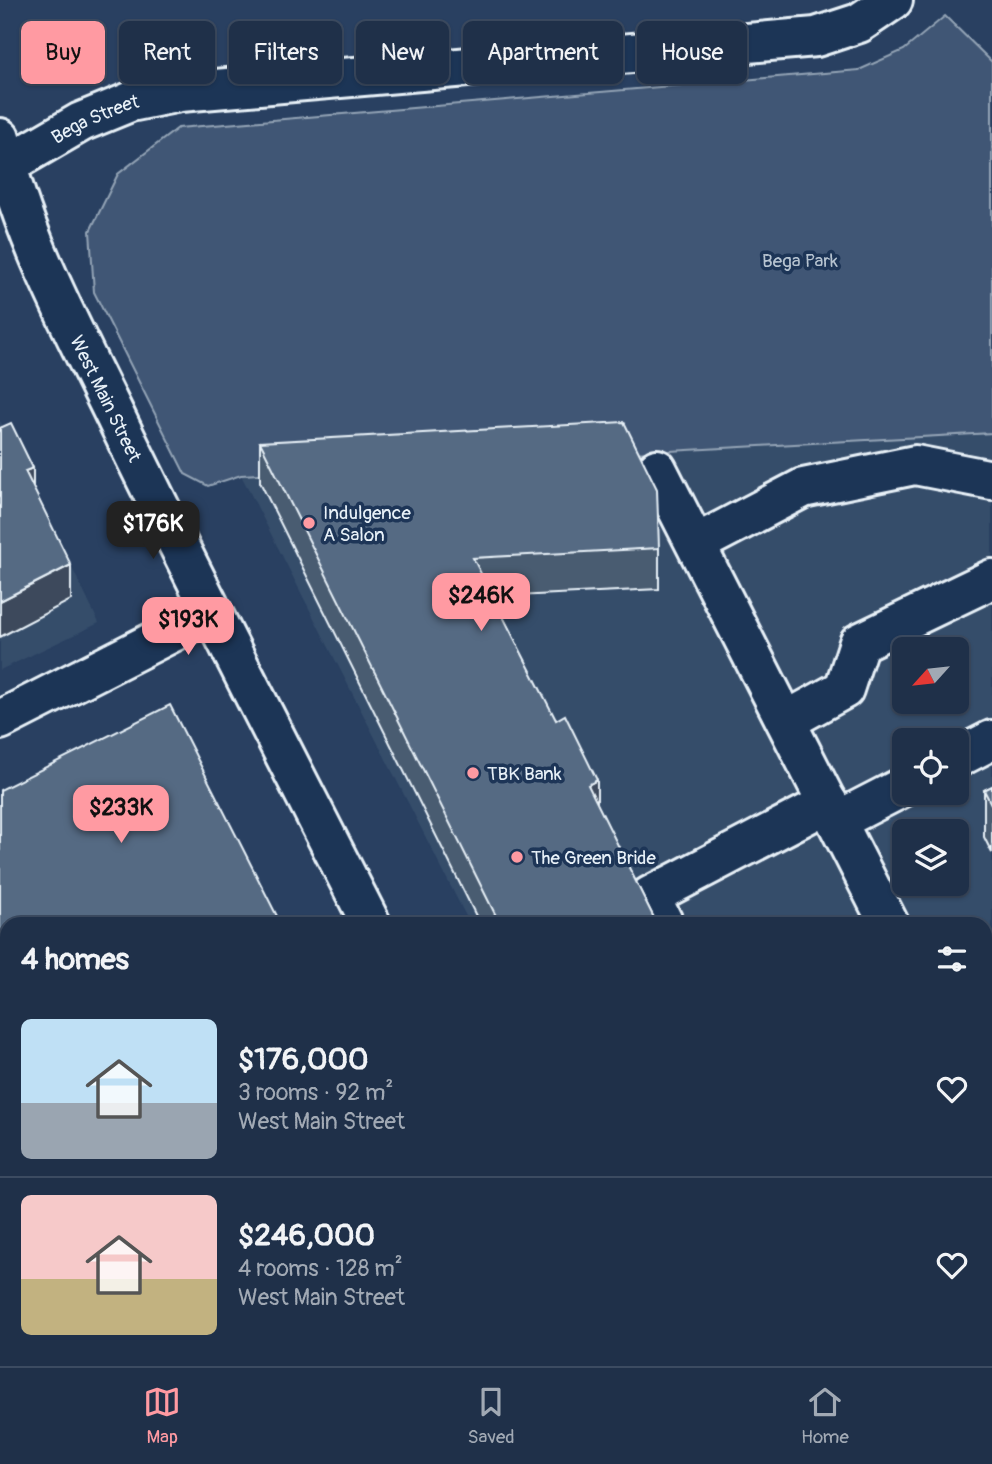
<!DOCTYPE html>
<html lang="en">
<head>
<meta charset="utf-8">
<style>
	body { margin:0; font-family:Pangolin,sans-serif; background:#2c3c53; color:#f1f3f6; height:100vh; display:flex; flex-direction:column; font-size:26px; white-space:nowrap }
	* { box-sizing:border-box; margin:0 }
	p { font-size:23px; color:#a1a9b4 }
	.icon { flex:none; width:38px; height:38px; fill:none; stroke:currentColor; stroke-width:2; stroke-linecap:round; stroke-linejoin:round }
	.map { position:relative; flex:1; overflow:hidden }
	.sheet { position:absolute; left:0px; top:917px; width:992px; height:450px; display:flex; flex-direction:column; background:#1f3049; border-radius:21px 21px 0 0; box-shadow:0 2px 5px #0004,0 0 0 2px #3c4b61 }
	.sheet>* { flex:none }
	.hud { position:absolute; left:21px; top:21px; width:950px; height:63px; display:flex; gap:14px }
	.needle { width:46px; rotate:243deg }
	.controls { position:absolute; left:892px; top:637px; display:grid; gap:14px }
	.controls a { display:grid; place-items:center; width:77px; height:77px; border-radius:10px; background:#1f3049; box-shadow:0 2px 5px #0004,0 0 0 2px #3c4b61; font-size:35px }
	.price { position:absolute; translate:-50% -60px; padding:0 16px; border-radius:14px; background:#ff9aa2; color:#111; font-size:23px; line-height:46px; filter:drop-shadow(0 2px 4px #0008) }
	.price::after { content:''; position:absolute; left:50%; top:42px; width:21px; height:16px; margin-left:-10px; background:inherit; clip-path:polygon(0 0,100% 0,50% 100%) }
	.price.active { background:#222; color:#fff }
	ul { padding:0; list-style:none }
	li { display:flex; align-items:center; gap:21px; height:175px; padding:0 21px }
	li+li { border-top:2px solid #3c4b61 }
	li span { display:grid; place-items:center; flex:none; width:196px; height:140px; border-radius:10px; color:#555 }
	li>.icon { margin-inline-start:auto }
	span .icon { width:84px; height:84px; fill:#fffc; stroke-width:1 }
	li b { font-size:30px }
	h2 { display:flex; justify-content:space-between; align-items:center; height:84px; padding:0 21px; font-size:30px }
	.tag { padding:0 24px; border-radius:10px; background:#1f3049; box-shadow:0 2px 5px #0004,0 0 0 2px #3c4b61; font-size:24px; line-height:63px }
	.tag.active { background:#ff9aa2; color:#111 }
	.tab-bar { display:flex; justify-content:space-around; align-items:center; height:98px; border-top:2px solid #3c4b61; background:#1f3049; font-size:19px; color:#a1a9b4 }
	.tab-bar a { display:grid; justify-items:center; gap:4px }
	.tab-bar .active { color:#ff9aa2 }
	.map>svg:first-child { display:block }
	.built { fill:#364d6b; fill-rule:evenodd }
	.green { fill:#415774; stroke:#94a4b6; stroke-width:2 }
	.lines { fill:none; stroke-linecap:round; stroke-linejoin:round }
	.minor-casing { stroke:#e8f1f8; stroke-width:44 }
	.major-casing { stroke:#e8f1f8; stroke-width:44 }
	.minor { stroke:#1d3557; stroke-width:38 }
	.major { stroke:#1d3557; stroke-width:38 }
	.wall { fill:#495b71; stroke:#e8f1f8; stroke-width:2 }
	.shaded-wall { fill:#3c4a5c; stroke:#e8f1f8; stroke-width:2 }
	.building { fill:#556a83; stroke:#e8f1f8; stroke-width:2 }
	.poi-dot { fill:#ff9aa2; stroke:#1d3557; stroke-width:2.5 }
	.labels { text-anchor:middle; stroke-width:7; stroke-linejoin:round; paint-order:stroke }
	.street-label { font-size:19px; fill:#e8f1f8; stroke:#1d3557 }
	.park-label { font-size:19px; fill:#b6c3d0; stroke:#1d3557 }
	.poi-label { font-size:19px; fill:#e8f1f8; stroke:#1d3557; text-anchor:start }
</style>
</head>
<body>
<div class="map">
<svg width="992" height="1366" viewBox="0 0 992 1366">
	<rect width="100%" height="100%" fill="#294061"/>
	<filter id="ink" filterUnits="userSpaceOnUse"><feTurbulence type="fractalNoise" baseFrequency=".0143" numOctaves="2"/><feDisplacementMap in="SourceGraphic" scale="14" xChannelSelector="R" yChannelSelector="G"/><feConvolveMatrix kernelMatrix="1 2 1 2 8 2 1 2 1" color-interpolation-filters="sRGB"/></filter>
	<g filter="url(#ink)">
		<!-- built -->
		<g class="built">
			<path d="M0,421L99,623L0,670Z"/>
			<path d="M992,433V1071L985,1075V924H470L241,475ZM905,649H957V702H905ZM905,740H957V793H905ZM905,831H957V884H905Z"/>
		</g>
		<!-- green -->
		<path class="green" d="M945,16L992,62V433L241,475L208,486L185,474L94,292L90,231L118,174L178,128L859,70L904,50Z"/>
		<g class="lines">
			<defs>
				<g id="minor">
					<path id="s1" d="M0,169L81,122L130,102L180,92L816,37L859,23L893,0"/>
					<path d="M657,469L889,924"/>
					<path d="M696,544L803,488L915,465L992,480"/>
					<path d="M0,720L212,612"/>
					<path d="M786,721L844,689L859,643L992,579"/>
					<path d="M957,758L992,740"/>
					<path d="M837,821L905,786"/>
					<path d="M664,924L650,896L828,803"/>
					<path d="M985,1114L992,1127"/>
					<path d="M0,1200L7,1197"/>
					<path d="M104,1360L107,1366"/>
					<path d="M234,1360L237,1366"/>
				</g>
				<g id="major">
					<path id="s2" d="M0,138C22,237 74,331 118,422C199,590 286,757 371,924"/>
					<path d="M593,1360L596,1366"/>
				</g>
			</defs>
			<!-- minor casing -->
			<use href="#minor" class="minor-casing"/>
			<!-- major casing -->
			<use href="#major" class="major-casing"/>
			<!-- minor -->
			<use href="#minor" class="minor"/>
			<!-- major -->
			<use href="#major" class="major"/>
		</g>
		<!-- wall -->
		<g class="wall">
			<path d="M260,442L659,548V589L493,597L657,924H480L260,482Z"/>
			<path d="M992,786V853L984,837V790Z"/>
			<path d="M278,1360H406L394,1366H281Z"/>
			<path d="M715,1360H985L992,1366H715Z"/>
		</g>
		<!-- shaded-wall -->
		<g class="shaded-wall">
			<path d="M33,468V503L25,471Z"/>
			<path d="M71,565V600L0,637V601Z"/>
			<path d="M597,780V820L588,785Z"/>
			<path d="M7,1128V1173L0,1176V1131Z"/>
			<path d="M992,1346V1366H955V1364L964,1360H985V1349Z"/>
			<path d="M317,1360H406L394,1366H305Z"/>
		</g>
		<!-- building -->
		<g class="building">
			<path d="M624,422L657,489L659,548L473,558L556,720L565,715L597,780L588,785L657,924H500L260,442Z"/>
			<path d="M11,423L33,468L25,471L71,565L0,601V428Z"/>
			<path d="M170,705L281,924H7V1128L0,1131V790Z"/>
			<path d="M992,786V806L984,790Z"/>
			<path d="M992,1196V1271L989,1273L992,1278V1346L985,1349V1199Z"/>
			<path d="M7,1347V1360H29L32,1366H0V1350Z"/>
			<path d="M300,1360H317L305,1366H303Z"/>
			<path d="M720,1360H964L955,1364L956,1366H723Z"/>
		</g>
	</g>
	<!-- markers -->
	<g class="poi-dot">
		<circle cx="309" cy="523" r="7"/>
		<circle cx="473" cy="773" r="7"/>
		<circle cx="517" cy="857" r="7"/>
	</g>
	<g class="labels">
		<!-- street labels -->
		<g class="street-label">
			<text dy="7" stroke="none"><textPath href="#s1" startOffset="108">Bega Street</textPath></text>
			<text dy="7" stroke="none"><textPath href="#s2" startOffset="282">West Main Street</textPath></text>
		</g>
		<!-- park labels -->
		<g class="park-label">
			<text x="800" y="267">Bega Park</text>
		</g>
		<!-- poi labels -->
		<g class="poi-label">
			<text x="323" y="519">Indulgence<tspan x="323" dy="22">A Salon</tspan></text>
			<text x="487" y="780">TBK Bank</text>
			<text x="531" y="864">The Green Bride</text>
		</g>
	</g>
</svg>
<div class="controls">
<a><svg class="needle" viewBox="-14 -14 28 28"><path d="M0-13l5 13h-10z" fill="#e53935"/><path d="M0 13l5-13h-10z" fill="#a1a9b4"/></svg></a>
<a><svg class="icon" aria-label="locate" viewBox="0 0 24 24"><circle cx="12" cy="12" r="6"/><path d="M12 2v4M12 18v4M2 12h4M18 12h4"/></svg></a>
<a><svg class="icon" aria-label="layers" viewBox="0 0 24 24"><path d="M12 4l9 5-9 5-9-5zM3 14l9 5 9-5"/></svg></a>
</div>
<b class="price active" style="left:153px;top:561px">$176K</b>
<b class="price" style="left:481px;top:633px">$246K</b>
<b class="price" style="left:188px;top:657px">$193K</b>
<b class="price" style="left:121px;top:845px">$233K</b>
<div class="hud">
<a class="tag active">Buy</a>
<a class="tag">Rent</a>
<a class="tag">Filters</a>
<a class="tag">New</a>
<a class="tag">Apartment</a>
<a class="tag">House</a>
</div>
<section class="sheet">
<h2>4 homes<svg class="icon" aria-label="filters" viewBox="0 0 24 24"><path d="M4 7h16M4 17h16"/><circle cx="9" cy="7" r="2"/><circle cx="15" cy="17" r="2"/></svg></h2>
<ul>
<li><span style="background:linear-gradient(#bfe0f5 60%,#9aa5b1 0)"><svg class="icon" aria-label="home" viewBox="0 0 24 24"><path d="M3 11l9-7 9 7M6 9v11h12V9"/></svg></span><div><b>$176,000</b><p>3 rooms · 92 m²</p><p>West Main Street</p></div><svg class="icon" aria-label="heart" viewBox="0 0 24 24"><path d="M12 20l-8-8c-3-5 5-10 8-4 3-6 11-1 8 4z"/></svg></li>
<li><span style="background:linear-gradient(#f6c9c9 60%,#c2b280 0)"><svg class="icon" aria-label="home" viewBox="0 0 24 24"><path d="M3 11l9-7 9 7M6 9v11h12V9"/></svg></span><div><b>$246,000</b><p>4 rooms · 128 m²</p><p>West Main Street</p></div><svg class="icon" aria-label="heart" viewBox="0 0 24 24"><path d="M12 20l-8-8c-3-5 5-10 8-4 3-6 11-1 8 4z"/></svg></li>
</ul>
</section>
</div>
<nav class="tab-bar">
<a class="active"><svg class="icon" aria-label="map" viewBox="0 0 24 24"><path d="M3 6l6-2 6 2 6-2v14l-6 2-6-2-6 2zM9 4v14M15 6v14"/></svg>Map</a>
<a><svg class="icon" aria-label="saved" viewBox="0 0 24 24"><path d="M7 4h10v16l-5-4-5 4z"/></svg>Saved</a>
<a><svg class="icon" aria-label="home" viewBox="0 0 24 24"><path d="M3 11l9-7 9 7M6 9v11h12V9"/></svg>Home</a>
</nav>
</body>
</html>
